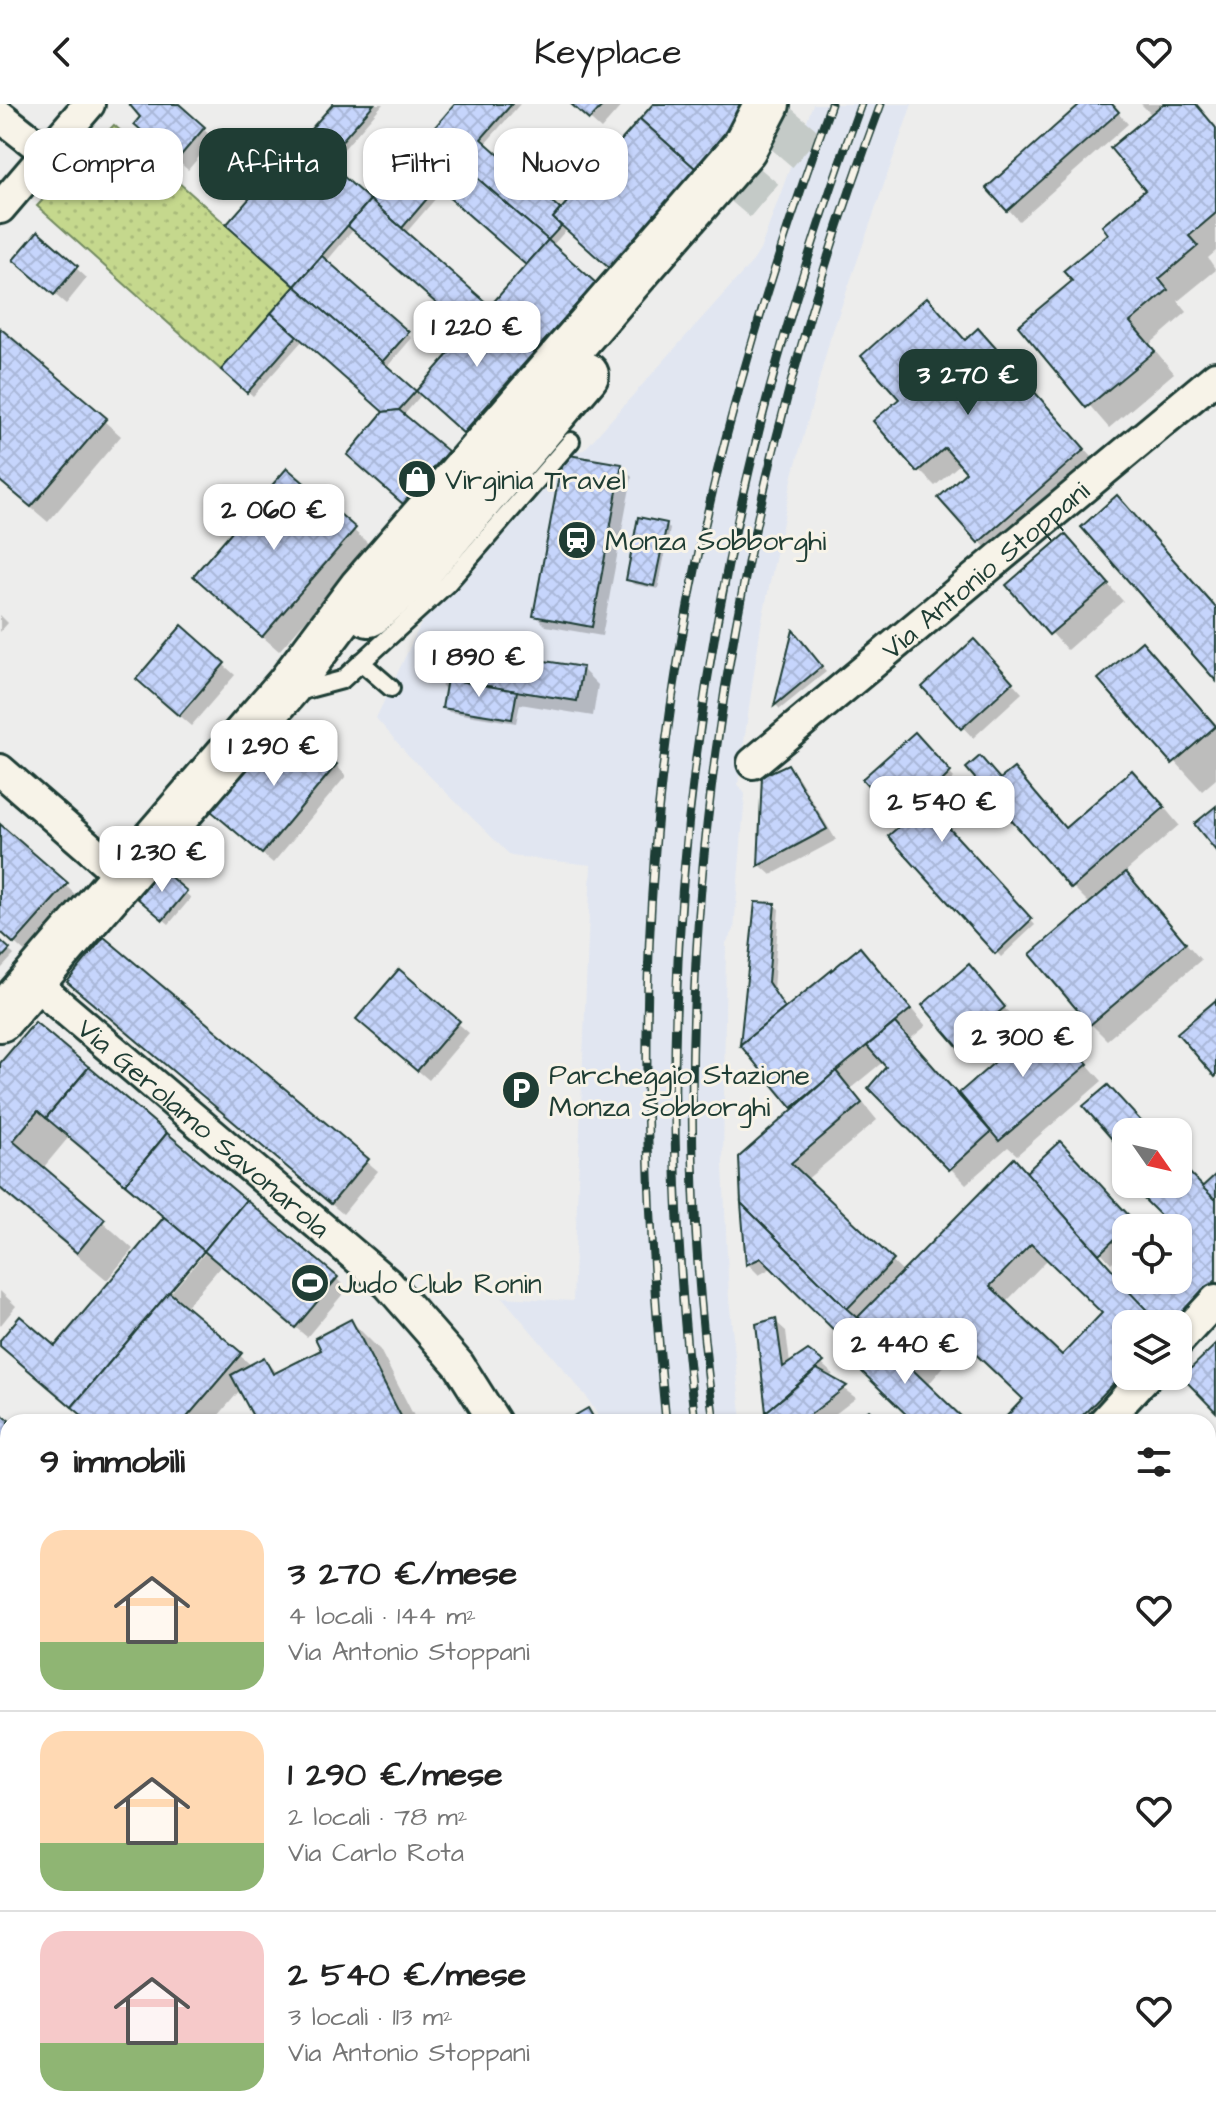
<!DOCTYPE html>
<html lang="it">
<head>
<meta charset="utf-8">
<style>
	body { margin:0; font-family:"Architects Daughter",sans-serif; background:#f2f2f2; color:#222; height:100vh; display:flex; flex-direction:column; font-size:30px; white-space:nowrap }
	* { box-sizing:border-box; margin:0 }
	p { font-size:26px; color:#767676 }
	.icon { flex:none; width:44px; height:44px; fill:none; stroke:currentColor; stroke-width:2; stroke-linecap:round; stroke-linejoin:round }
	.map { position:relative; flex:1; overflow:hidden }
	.drawer { position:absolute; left:0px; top:1310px; width:1216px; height:714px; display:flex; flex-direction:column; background:#fff; border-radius:24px 24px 0 0; box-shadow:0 2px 6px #0004 }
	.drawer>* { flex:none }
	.top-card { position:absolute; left:24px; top:24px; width:800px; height:72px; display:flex; gap:16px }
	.needle { width:52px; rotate:124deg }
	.buttons { position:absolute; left:1112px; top:1014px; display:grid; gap:16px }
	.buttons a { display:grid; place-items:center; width:80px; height:80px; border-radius:16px; background:#fff; box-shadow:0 2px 6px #0004; font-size:40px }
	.price { position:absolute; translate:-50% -68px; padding:0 18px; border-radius:16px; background:#fff; color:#222; font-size:26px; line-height:52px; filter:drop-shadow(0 2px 4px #0008) }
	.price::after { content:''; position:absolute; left:50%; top:48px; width:24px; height:18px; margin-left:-12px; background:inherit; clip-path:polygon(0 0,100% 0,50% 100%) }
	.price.selected { background:#1f3d34; color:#fff }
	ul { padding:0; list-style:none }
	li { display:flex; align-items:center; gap:24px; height:200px; padding:0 40px }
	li+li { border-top:2px solid #e0e0e0 }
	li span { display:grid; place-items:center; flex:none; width:224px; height:160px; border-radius:24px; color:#555 }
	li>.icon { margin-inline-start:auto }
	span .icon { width:96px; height:96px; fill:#fffc; stroke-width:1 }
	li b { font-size:34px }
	h2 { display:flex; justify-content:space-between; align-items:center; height:96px; padding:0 40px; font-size:34px }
	.pill { padding:0 28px; border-radius:24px; background:#fff; box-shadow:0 2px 6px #0004; font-size:28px; line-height:72px }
	.pill.selected { background:#1f3d34; color:#fff }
	header { display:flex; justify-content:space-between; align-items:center; height:104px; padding:0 40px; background:#fff; font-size:36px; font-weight:600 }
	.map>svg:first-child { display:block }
	.built { fill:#e1e6f1 }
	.grass { fill:url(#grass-dots); stroke:#728a60; stroke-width:2 }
	.shadow { fill:#0003; fill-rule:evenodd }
	.building { fill:url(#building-cross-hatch); stroke:#1f3d34; stroke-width:2; fill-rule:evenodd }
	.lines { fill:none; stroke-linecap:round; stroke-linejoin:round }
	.secondary-tunnel { stroke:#c4cac7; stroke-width:44; stroke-dasharray:44 22; stroke-linecap:butt }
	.lane-casing { stroke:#1f3d34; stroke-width:22 }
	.street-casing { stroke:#1f3d34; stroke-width:36 }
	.secondary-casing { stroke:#1f3d34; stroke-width:50 }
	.lane { stroke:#f7f3e8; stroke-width:16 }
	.street { stroke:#f7f3e8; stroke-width:30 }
	.secondary { stroke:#f7f3e8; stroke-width:44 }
	.rail-casing { stroke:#1f3d34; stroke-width:9 }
	.rail { stroke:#f7f3e8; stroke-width:6; stroke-dasharray:18; stroke-linecap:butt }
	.labels { text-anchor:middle; stroke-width:6; stroke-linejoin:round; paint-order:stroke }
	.poi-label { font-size:28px; fill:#1f3d34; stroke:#f7f3e8; text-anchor:start }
	.street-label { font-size:28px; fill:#1f3d34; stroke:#f7f3e8 }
</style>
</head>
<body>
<header><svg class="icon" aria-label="back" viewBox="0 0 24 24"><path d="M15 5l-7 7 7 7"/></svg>Keyplace<svg class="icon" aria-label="heart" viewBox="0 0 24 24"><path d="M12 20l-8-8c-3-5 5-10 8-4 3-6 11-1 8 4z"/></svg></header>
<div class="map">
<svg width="1216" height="2023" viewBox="0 0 1216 2023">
	<defs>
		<pattern id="grass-dots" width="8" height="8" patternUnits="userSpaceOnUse" patternTransform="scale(2)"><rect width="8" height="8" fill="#c5d88d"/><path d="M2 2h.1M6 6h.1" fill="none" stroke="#a9ba7a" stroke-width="1.8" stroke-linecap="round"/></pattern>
		<pattern id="building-cross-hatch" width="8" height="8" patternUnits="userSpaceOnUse" patternTransform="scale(2)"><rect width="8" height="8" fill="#c6d5fc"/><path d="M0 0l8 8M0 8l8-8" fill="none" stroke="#aab8d9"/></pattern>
	</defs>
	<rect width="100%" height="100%" fill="#ededec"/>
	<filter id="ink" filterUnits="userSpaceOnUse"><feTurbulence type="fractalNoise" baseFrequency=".0125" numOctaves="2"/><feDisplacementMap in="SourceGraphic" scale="16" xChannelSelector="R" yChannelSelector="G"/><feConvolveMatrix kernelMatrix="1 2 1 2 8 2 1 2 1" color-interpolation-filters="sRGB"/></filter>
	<g filter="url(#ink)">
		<!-- built -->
		<g class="built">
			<path d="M813,0H912L830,235L793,371L761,521L738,680L745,690L734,826L726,839L723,1061L729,1195L742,1318H602L586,1292L502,1193L573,1197L591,761L511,752L409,652L376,614L426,509L474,466L563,350L584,346L753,157L760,146Z"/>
			<path d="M1216,1722V1786L1208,1778V1730Z"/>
			<path d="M836,2016H923L926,2023H839Z"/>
		</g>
		<!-- grass -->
		<path class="grass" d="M114,21L295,182L221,266L37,102Z"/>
		<!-- shadow -->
		<g class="shadow">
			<path d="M132,0H176L214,35L188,66L148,30L142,14Z"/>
			<path d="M335,0H383L329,62L370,99L457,0H520L484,41L561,108L655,0H765L627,178L567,125L552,142L610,196L485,349L422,290L403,312L458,359L415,409L360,361L386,308L303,236L253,292L224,266L298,182L234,126ZM443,86L528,162L490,204L405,130ZM354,125L471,227L416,290L386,264L412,234L326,158Z"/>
			<path d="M573,0H623L601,25Z"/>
			<path d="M1083,0H1111L1128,20L1019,117L989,84Z"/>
			<path d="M1141,0H1196L1216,22V147L1208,154L1216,166L1178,197L1187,208L1150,240L1174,269L1109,324L1021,222L1075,177L1148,86L1152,11Z"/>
			<path d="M38,130L87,174L66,200L27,167Z"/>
			<path d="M0,226L121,332L48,418L0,377Z"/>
			<path d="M966,238L994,243L1100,362L995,454L941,394L969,368L961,359L935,382L919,366Z"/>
			<path d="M621,362L632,373L602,532L546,522L535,511Z"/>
			<path d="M288,367L371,442L279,547L211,488Z"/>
			<path d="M666,420L670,425L658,485L633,480L628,475Z"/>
			<path d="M1065,432L1123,497L1067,546L1009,481Z"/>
			<path d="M0,511L8,519L0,528Z"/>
			<path d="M182,524L235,571L191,622L149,586Z"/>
			<path d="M794,530L826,568L780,605L776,601Z"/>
			<path d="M1142,539L1216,620V675L1202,687L1101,575Z"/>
			<path d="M985,548L1022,589L973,634L925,583Z"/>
			<path d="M582,565L598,581L593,612L520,600L516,619L449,608L444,603L447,587L433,572Z"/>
			<path d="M915,630L954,674L944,683L950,690L932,707L1035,821L1001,853L891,732L905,719Z"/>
			<path d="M336,661L346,672L273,759L224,717Z"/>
			<path d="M787,663L798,673L836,736L771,771L760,761L764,673Z"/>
			<path d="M1001,677L1029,683L1066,726L1148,684L1179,721L1124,769L1201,856L1107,936L1091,920V801L1073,783Z"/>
			<path d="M0,722L88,802L37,859L0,826Z"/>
			<path d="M161,768L191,794L169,820L144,799Z"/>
			<path d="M756,800L774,801L779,805L773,885L786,906L860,845L926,922L909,936L959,991L1047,915L1102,977L1017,1051L1008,1043L966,1080L871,984L889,963L884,957L851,984L877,1016L806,1076L904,1169L1027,1070L1070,1050L1139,1124H1126V1145L1111,1159L1083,1128L1080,1131L1123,1182L1128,1176H1178V1124L1153,1080H1178V1058L1202,1085L1216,1073V1209L1178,1220H1126V1272L1110,1318H1004L1026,1295L965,1238L927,1282L964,1318H916L864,1252L773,1163L759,1171L748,1160L741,1054L794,1004L742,940ZM1048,1155L1105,1210L1062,1254L1005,1199ZM866,1217L885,1237L883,1240L863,1220Z"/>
			<path d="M105,836L378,1067L343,1110L80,888Z"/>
			<path d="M0,839L14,851L0,866Z"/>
			<path d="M399,868L469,929L429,976L370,926Z"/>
			<path d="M979,874L1014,915L970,952L959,942Z"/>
			<path d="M0,962L336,1174L347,1185L307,1233L221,1162L185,1204L252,1262L264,1256L278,1270L323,1246L351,1217L380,1246L417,1318H258L241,1285L213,1318H90L16,1255L0,1239L55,1245L165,1115L68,1034L43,1064L133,1145L107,1176L0,1086ZM202,1146L205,1149L164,1197L161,1194Z"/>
			<path d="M0,1187L16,1202L0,1222Z"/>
			<path d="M775,1217L786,1227L790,1260L808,1248L833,1270L829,1274L856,1294L825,1318H776L768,1307L758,1221Z"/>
			<path d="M1142,1311L1148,1318H1135Z"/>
			<path d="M1216,1591V1738L1208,1730V1600Z"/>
			<path d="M0,1791L8,1797V1830L0,1841Z"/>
			<path d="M8,1866V2016H210L204,2023H14L10,2019L0,2023V1877Z"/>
			<path d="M1216,1900V1967L1208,1975V1909Z"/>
			<path d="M251,2016H384L391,2023H261Z"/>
			<path d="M526,2016H601L608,2023H521Z"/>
			<path d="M664,2016H733L726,2023H672Z"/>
			<path d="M1107,2016H1170L1163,2023H1100Z"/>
		</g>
		<!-- building -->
		<g class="building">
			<path d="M129,0H179L205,23L176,57L134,20L140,13Z"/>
			<path d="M333,0H374L325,56L370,96L295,182L226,121Z"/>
			<path d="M455,0H512L481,35L560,105L553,114L561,122L548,136L428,31Z"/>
			<path d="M571,0H604L589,16Z"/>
			<path d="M653,0H741L734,17L696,65L640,15Z"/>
			<path d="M1080,0H1112L1119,8L1007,107L986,84Z"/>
			<path d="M1163,0H1196L1216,24V109L1189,132L1198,142L1159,175L1168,186L1130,218L1155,247L1086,304L1018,222L1072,177L1063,167L1108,130L1102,122L1145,86L1110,44Z"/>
			<path d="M640,15L696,65L609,164L553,114Z"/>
			<path d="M428,31L548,136L526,161L437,83L402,124L370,96Z"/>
			<path d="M370,96L490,202L468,227L348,122Z"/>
			<path d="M38,127L78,162L54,191L13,156Z"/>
			<path d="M548,136L596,179L538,244L490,202Z"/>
			<path d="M322,152L409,228L382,258L295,182Z"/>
			<path d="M295,182L416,287L399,306L383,308L271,209Z"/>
			<path d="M927,193L965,236L978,224L1085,345L978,439L938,394L966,368L945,344L917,368L873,317L899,295L861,252Z"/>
			<path d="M490,202L538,244L463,329L416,287Z"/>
			<path d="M271,209L297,232L247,289L221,266Z"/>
			<path d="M0,224L107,314L31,403L0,377Z"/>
			<path d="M399,306L448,347L403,400L347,351L383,308Z"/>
			<path d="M563,350L622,360L592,523L533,512Z"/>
			<path d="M287,364L356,424L262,533L193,472Z"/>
			<path d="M1117,391L1216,504V577L1081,423Z"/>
			<path d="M638,413L667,419L654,482L626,476Z"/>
			<path d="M1065,430L1109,480L1049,531L1006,481Z"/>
			<path d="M182,521L225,559L179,612L136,575Z"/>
			<path d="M793,526L822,562L774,602Z"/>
			<path d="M974,535L1013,578L961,625L922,583Z"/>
			<path d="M1142,537L1216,622L1172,660L1098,575Z"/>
			<path d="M437,540L583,563L577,597L431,573Z"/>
			<path d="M447,575L517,587L512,615L442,604Z"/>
			<path d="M286,617L337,660L262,750L211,707Z"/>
			<path d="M915,628L951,668L941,678L947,685L928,701L1032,815L995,850L888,732L903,719L862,675Z"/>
			<path d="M980,652L1000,675L1014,664L1065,724L1132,666L1165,703L1071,785L966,664Z"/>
			<path d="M788,660L827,725L758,762L762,672Z"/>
			<path d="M1216,702V747L1194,720Z"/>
			<path d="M0,720L68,779L14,840L0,827Z"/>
			<path d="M161,765L187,787L163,816L137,794Z"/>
			<path d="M1126,768L1186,839L1090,921L1030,850Z"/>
			<path d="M755,798L775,799L768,878L785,904L740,941Z"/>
			<path d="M104,833L369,1055L331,1100L67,878Z"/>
			<path d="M0,836L10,845L0,856Z"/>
			<path d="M860,843L911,905L792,1004L740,941Z"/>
			<path d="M969,860L1005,903L958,943L922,901Z"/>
			<path d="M399,865L460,917L417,967L356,915Z"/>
			<path d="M1216,896V972L1215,973L1177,929Z"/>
			<path d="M1047,913L1088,960L999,1037L959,989Z"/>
			<path d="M35,918L89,963L46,1014L38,1007L13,1037L105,1115L77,1149L0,1084V959Z"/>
			<path d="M895,919L991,1028L949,1066L868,984L886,963L867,942Z"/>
			<path d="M89,963L167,1029L125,1080L46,1014Z"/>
			<path d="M836,967L862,999L791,1059L894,1156L847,1205L741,1099L739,1053Z"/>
			<path d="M1108,981L1151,1028H1126V1051L1083,1002Z"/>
			<path d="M167,1029L246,1096L204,1147L125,1080Z"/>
			<path d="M1060,1037L1134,1117L1099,1150L1025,1069Z"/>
			<path d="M1014,1054L1160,1220H1126V1267L1076,1318H1001L1023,1295L948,1224L912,1265L858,1213ZM1031,1140L1102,1209L1062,1251L990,1182Z"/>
			<path d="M1178,1057L1216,1096V1176L1172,1220H1160L1122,1180L1126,1176H1178V1124H1173L1139,1090L1150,1080H1178Z"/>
			<path d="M1216,1070V1096L1202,1083Z"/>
			<path d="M246,1096L338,1173L295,1224L204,1147Z"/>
			<path d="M741,1099L847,1205L882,1236L860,1252L761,1154L746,1161Z"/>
			<path d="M164,1113L204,1147L72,1303L0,1242V1236L20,1212L55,1242Z"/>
			<path d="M169,1188L242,1249L183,1318H90L72,1303Z"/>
			<path d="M776,1214L783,1263L808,1246L824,1258L766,1308L756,1220Z"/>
			<path d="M351,1215L404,1318H256L231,1271L264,1253L273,1270L321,1246L315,1234Z"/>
			<path d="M882,1236L912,1265L967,1318H914L853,1259Z"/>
			<path d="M1216,1240V1308L1182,1273Z"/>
			<path d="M817,1265L847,1282L801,1318H773L766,1308Z"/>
			<path d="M588,1304L596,1318H564Z"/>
			<path d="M869,1306L879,1318H853Z"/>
			<path d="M0,1309L11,1318H8V1414L0,1406Z"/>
			<path d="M1216,1531V1554L1208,1546V1540Z"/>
			<path d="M1216,1588V1688L1208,1696V1597Z"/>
			<path d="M0,1789L8,1795V1805L0,1816Z"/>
			<path d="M8,1863V1940L0,1948V1874Z"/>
			<path d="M1216,1897V1945L1208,1953V1906Z"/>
			<path d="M6,1939L8,2016H91L98,2023H13L0,2011V1948Z"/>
			<path d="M111,2016H182L176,2023H106Z"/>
			<path d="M255,2016H383L376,2023H265Z"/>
			<path d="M523,2016H604L609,2021L518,2023Z"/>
			<path d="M662,2016H712L705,2023H669Z"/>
			<path d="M744,2016H807L814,2023H738Z"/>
			<path d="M940,2016H1013L1020,2023H944Z"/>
			<path d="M1104,2016H1150L1143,2023H1097Z"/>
		</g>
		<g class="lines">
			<!-- secondary-tunnel -->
			<path class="secondary-tunnel" d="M733,99L817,0"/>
			<defs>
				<g id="lane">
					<path d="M361,558L391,584"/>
					<path d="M297,588L342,576L447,480L571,337"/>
				</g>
				<g id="street">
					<path d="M0,12L47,49"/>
					<path d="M0,104L89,0"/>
					<path id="s1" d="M753,659L1216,273"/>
					<path d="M0,666L123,773"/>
					<path id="s2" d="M32,877L388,1180L459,1261L495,1318"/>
					<path d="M1178,1237L1216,1196"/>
					<path d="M1104,1318L1146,1272"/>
					<path d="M0,1657L8,1663"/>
					<path d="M1208,1805L1216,1813"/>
					<path d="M481,2016L489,2023"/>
					<path d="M417,2023L423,2016"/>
				</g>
				<g id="secondary">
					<path d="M369,510L420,466L586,271"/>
					<path d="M0,915L289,581L361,485L744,44L767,0"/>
				</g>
			</defs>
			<!-- lane casing -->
			<use href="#lane" class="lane-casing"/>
			<!-- street casing -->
			<use href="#street" class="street-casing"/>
			<!-- secondary casing -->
			<use href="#secondary" class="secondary-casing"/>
			<!-- lane -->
			<use href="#lane" class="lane"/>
			<!-- street -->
			<use href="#street" class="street"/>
			<!-- secondary -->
			<use href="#secondary" class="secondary"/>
			<defs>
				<g id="rail">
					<path d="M666,1318C648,1132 640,946 654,759C672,498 742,245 831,0"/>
					<path d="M695,1318C639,856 700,435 861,0"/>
					<path d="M714,1318C653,872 724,419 881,0"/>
					<path d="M856,2016L859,2023"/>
					<path d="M883,2016L885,2023"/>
					<path d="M903,2016L906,2023"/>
				</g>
			</defs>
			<!-- rail casing -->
			<use href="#rail" class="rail-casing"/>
			<!-- rail -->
			<use href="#rail" class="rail"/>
		</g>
	</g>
	<!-- icons -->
	<defs>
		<symbol id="shop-disc" viewBox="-11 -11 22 22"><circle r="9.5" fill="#1f3d34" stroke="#f7f3e8"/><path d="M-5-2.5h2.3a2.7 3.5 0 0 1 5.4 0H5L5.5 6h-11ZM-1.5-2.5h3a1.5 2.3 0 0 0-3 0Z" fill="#fff"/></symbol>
		<symbol id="station-disc" viewBox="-11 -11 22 22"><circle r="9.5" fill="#1f3d34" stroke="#f7f3e8"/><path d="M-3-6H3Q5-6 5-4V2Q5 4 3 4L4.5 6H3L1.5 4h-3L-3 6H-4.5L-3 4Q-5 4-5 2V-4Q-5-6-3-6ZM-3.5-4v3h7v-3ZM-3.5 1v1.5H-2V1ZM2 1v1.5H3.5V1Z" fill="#fff"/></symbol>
		<symbol id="parking-disc" viewBox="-11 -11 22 22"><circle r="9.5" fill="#1f3d34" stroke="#f7f3e8"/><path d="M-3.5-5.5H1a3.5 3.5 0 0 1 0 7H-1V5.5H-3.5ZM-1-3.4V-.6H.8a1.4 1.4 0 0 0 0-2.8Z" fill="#fff"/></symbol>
		<symbol id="stadium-disc" viewBox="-11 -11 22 22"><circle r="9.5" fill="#1f3d34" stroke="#f7f3e8"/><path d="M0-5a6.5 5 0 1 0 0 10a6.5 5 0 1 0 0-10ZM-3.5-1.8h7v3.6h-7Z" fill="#fff"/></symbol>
	</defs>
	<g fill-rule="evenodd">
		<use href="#shop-disc" x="395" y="353" width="44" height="44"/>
		<use href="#station-disc" x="555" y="414" width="44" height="44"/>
		<use href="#parking-disc" x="499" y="964" width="44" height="44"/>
		<use href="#stadium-disc" x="288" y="1157" width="44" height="44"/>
	</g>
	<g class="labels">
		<!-- poi labels -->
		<g class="poi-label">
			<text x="445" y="385">Virginia Travel</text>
			<text x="605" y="446">Monza Sobborghi</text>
			<text x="549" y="980">Parcheggio Stazione<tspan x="549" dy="32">Monza Sobborghi</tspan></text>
			<text x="338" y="1189">Judo Club Ronin</text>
		</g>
		<!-- street labels -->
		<g class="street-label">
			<text dy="10" stroke="none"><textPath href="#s1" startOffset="302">Via Antonio Stoppani</textPath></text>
			<text dy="10" stroke="none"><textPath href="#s2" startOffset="226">Via Gerolamo Savonarola</textPath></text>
		</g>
	</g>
</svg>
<div class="buttons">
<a><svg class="needle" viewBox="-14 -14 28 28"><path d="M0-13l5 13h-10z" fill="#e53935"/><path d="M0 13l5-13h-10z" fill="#767676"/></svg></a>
<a><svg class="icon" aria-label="locate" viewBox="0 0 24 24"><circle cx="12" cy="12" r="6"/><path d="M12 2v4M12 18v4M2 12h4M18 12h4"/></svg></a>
<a><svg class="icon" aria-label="layers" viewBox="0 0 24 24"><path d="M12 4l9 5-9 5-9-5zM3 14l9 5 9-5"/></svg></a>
</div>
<b class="price" style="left:477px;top:265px">1 220 €</b>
<b class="price selected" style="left:968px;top:313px">3 270 €</b>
<b class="price" style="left:274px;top:448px">2 060 €</b>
<b class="price" style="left:479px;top:595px">1 890 €</b>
<b class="price" style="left:274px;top:684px">1 290 €</b>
<b class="price" style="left:942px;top:740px">2 540 €</b>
<b class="price" style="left:162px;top:790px">1 230 €</b>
<b class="price" style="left:1023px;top:975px">2 300 €</b>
<b class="price" style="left:905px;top:1282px">2 440 €</b>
<div class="top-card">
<a class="pill">Compra</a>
<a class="pill selected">Affitta</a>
<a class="pill">Filtri</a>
<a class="pill">Nuovo</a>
</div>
<section class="drawer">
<h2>9 immobili<svg class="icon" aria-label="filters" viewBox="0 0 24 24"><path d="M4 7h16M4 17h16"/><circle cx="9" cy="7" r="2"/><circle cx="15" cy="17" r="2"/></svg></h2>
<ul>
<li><span style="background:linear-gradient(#ffd9b3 70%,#8fb573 0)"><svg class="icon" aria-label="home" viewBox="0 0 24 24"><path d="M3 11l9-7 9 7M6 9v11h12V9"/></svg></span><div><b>3 270 €/mese</b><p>4 locali · 144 m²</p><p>Via Antonio Stoppani</p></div><svg class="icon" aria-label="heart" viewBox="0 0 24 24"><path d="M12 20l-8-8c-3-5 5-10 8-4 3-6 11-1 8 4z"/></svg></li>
<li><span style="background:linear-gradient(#ffd9b3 70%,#8fb573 0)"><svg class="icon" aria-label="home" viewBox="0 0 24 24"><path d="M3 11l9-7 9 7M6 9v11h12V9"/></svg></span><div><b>1 290 €/mese</b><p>2 locali · 78 m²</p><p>Via Carlo Rota</p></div><svg class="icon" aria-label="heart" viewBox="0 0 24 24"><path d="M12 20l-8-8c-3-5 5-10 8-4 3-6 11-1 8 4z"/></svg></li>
<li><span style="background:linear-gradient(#f6c9c9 70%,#8fb573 0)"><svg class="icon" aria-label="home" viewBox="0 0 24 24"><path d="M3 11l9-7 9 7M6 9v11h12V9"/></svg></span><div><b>2 540 €/mese</b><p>3 locali · 113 m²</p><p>Via Antonio Stoppani</p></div><svg class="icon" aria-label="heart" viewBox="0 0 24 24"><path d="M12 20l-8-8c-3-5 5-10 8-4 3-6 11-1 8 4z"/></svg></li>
</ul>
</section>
</div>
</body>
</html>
